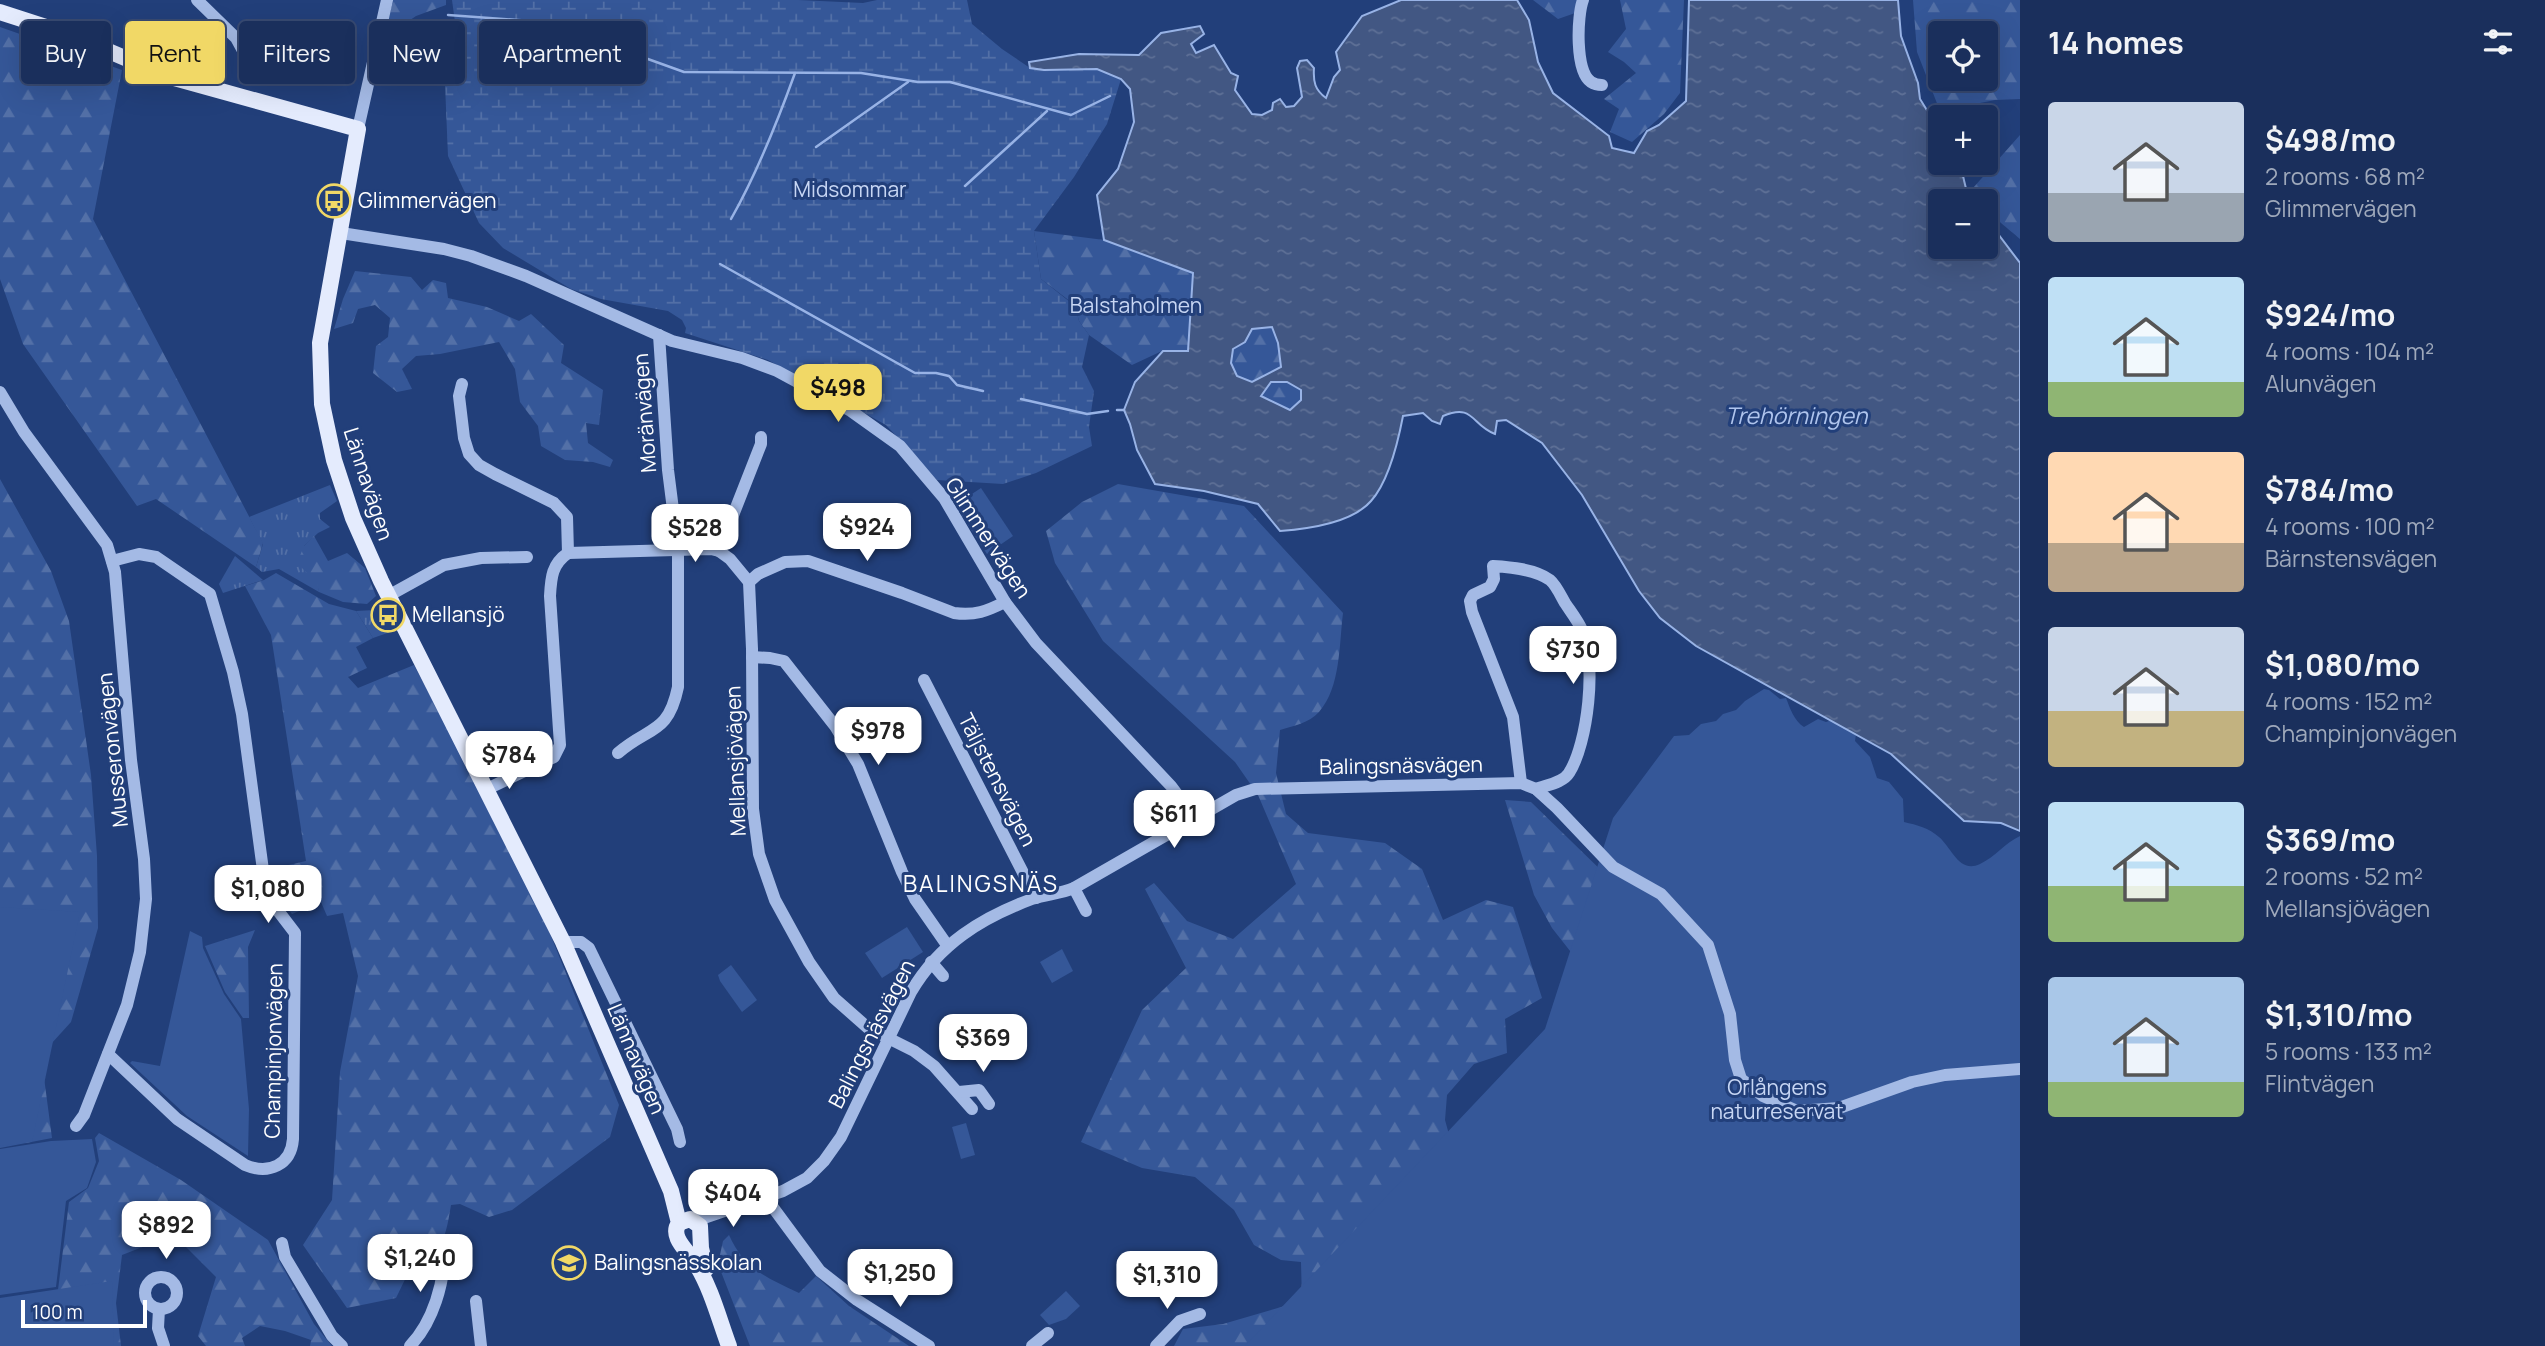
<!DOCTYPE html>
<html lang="en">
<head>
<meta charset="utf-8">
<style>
	body { margin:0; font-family:Manrope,sans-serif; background:#273b65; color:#f1f3f6; height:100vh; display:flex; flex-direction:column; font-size:26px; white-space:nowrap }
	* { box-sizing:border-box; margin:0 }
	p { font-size:23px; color:#9fa9bb }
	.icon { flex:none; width:38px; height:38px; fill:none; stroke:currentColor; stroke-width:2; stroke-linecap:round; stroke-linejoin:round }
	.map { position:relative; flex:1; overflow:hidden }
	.drawer { display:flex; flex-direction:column; background:#1a2f5c; width:525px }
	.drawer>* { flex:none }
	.top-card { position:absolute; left:21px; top:21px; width:665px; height:63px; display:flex; gap:14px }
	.fabs { position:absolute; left:1928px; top:21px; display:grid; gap:14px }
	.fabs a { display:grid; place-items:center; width:70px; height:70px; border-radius:7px; background:#1a2f5c; box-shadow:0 7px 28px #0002,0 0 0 2px #384a72; font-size:35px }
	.scale { position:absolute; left:21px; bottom:18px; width:126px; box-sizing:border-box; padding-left:7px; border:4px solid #fff; border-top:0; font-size:19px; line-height:24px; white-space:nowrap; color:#fff; -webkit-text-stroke:5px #223f7a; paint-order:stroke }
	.price { position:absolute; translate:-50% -60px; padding:0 16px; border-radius:14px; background:#fff; color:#222; font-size:23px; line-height:46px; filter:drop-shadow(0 2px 4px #0008) }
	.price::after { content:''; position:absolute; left:50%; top:42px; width:21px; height:16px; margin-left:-10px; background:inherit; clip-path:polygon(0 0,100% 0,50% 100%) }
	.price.selected { background:#f1d866; color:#111 }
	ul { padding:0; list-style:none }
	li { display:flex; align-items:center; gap:21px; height:175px; padding:0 28px }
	li span { display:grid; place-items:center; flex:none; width:196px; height:140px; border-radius:7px; color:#555 }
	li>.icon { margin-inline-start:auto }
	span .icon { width:84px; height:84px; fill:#fffc; stroke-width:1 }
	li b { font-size:30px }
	h2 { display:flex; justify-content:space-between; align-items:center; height:84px; padding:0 28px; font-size:30px }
	.tag { padding:0 24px; border-radius:7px; background:#1a2f5c; box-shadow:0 7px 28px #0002,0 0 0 2px #384a72; font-size:24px; line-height:63px }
	.tag.selected { background:#f1d866; color:#111 }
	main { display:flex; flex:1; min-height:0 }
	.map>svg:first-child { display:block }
	.grass { fill:url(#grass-tufts) }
	.forest { fill:url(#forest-firs); fill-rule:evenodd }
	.wetland { fill:url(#wetland-marsh) }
	.park { fill:#355798 }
	.water { fill:url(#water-ripples); stroke:#98b3e6; stroke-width:2; fill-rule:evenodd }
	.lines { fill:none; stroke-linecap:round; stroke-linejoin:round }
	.stream { stroke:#98b3e6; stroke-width:2.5 }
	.minor { stroke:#a4bae5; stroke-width:12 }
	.major { stroke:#e4ebfd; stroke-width:16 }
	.labels { text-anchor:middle; stroke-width:6; stroke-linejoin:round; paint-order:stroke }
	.park-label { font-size:21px; fill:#c7d6f4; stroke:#223f7a }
	.poi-label { font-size:21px; fill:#fff; stroke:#223f7a; text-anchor:start }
	.street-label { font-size:21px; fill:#fff; stroke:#223f7a }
	.water-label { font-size:23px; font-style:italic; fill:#afc4ed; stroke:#223f7a }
	.neighbourhood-label { font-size:23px; letter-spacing:2px; fill:#fff; stroke:#223f7a }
</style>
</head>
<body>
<main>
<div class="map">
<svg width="2020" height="1346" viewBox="0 0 2020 1346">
	<defs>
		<pattern id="grass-tufts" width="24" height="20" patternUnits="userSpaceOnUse" patternTransform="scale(1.75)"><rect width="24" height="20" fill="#355798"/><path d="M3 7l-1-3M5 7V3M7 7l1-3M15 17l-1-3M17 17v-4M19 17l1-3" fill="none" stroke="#5370a7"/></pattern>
		<pattern id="forest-firs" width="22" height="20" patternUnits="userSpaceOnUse" patternTransform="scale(1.75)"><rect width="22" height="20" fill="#355798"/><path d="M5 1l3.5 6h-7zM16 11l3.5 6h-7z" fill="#5370a7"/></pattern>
		<pattern id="wetland-marsh" width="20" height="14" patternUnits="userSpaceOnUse" patternTransform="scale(1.75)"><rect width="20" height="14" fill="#355798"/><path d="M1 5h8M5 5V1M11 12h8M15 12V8" fill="none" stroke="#5370a7"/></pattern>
		<pattern id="water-ripples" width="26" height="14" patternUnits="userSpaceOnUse" patternTransform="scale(1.75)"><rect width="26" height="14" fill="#425783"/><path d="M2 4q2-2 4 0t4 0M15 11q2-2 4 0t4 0" fill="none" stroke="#5e7096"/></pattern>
	</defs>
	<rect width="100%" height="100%" fill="#223f7a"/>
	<!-- grass -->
	<g class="grass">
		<path d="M330,485L337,501L320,513V519L330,527L318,533L304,546L308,571L318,583L319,592L279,569L262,572L256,567L263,544L249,517Z"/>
		<path d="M235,556L263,580L223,593L219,584Z"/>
		<path d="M375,610L396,630L373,638L356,611Z"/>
	</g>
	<!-- forest -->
	<g class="forest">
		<path d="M393,0H446V5L416,16L397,29L388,22Z"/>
		<path d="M1533,0H1581L1578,12L1558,19Z"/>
		<path d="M1620,0H1684L1680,93L1664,114L1632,142L1610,132L1619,109L1604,99L1636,73L1624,62L1608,52L1626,29Z"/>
		<path d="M1913,0H2020V99L1995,100L1940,111L1917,52ZM1941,33H1986V79H1941Z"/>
		<path d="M0,27L122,70L93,219L263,543L256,567L156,499L137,506L23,344L0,279Z"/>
		<path d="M2020,135V239C2008,228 1990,217 1986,201H1983L1973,188Z"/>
		<path d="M1034,231L1104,240L1193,272L1188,351H1162L1132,365L1089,335L1079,321L1075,305L1041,279Z"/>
		<path d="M355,271L411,277L422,290L433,280L446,283L448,298L487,307L519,321L531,314L564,345L561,363L603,390L599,425L586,423L588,443L613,460L610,467L593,462L565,460L541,446L538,426L520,402L515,369L499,342L440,354L416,356L402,369L412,389L397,392L373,373L376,346L388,337L390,318L375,305L358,309L353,323L334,329L343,299Z"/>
		<path d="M1272,326L1278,343L1281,367L1252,382L1237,376L1231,364L1233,349L1245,342L1252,329Z"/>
		<path d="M1271,382H1287L1302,390L1301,400L1290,410L1261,396Z"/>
		<path d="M0,479L51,571L69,621L91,775L97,856L98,928L71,1022L41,1055L52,1138L0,1148Z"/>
		<path d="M1118,484L1244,506L1343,613C1339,644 1341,687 1319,712C1309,723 1293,726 1280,730L1276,773L1286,814L1308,833L1385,843L1422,869L1443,920L1486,900L1513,907L1542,998L1505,1019L1507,1053L1474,1064L1447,1095L1445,1120L1456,1160L1534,1187L1574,956L1552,928L1534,895L1505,800L1531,802L1609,878L1930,1346H1174L1183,1329L1223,1324L1302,1301L1301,1262L1281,1260L1254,1245L1234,1210L1195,1177L1142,1168L1081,1142L1142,1010L1186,968L1145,889L1154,883L1187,921L1233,939L1296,884L1258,795L1235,762L1103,641L1055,563L1046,531L1082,502Z"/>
		<path d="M314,536L328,561L347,553L365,568L376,596L367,604L343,602L319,592L317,583L297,563L304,546Z"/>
		<path d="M276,573L329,604L356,611L373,638L356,647L367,668L348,677L358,688L414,665L530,884L619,1105L610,1137L512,1210L489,1217L460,1204L451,1205C446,1233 445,1253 413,1263L396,1298L347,1308L303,1245L332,1200L340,1072L358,976L343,913L327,916L321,902L292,914L276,894L271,869L306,861L271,635L245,586L264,580Z"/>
		<path d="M255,930L248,947L249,1018H243L225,992L205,946Z"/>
		<path d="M99,1133L181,1180L268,1240L314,1324L332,1346H310L311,1340L285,1331L260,1326L242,1338L245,1346H206L198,1336L216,1277L186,1247L145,1246L122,1255L116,1303L121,1346H0L58,1290L69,1202L88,1188L99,1161L95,1138Z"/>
		<path d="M729,1235C744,1269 767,1278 799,1293L816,1276L849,1306L909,1346H750L718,1264L723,1241Z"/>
	</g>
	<!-- wetland -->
	<path class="wetland" d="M452,0H798L863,3L877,0H967L972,24L1002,49L1030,68L1044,70L1097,69L1121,79L1107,124L1074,177L1034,231L1041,279L1075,306L1079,321L1089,335L1082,367L1094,391L1089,427L1092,446L1036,473L1003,484L937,480L886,425L768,360L685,333L686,328L682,320L668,311L601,299L571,289L503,248L479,223L448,156L445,84L466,38L455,22Z"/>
	<!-- park -->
	<g class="park">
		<path d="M981,488L1013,536L987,554L955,505Z"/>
		<path d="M1764,689L1769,690L1780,699L1786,698C1790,708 1794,721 1804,727L1818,719L1826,722L1832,720L1856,734L1855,741L1870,757L1877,778L1889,782L1903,799L1904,822C1917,825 1929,828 1939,837C1952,848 1959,874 1980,864C1995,857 2005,843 2020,836V1346H1245L1545,1029L1613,818L1674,736L1689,735L1701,724L1716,721L1723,714L1736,710L1745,701Z"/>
		<path d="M0,907L80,912L32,1142L0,1146Z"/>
		<path d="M907,927L923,952L882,978L865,953Z"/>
		<path d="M190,931L202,937L203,948L224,994L241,1019L249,1109L248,1156L187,1116L130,1063L132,1061L160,1066Z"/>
		<path d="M1062,949L1073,971L1052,983L1040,962Z"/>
		<path d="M731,965L757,1000L742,1012L720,981L718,975Z"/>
		<path d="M966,1123L975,1155L961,1159L952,1127Z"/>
		<path d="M92,1139L96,1162L87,1188L66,1201L56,1287L0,1295V1149L51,1141Z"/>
		<path d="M112,1281L114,1346H0V1298Z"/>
		<path d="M1066,1291L1080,1306L1066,1319L1049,1325L1040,1315Z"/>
	</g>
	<!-- water -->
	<path class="water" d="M1401,0H1517L1529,20L1538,62L1553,93L1609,136L1612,148L1634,153L1647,131L1659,125L1686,101L1689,0H1898L1901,36L1918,83L1920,99L1941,133V163H1958C1966,176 1963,191 1972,201H1941V247H1986V218L2020,263V831L2001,823L1964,821L1891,754L1696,646L1660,618L1639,591L1582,495L1542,443L1506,420L1497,421L1495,434C1471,425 1474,403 1443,416L1440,424L1432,421L1423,413L1403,416C1398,442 1389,481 1371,501C1352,523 1307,529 1280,531L1258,504L1204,491L1155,484L1137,450L1130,424L1124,410L1135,382L1163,351H1188L1193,273L1104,240L1097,195L1118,169L1134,122L1130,89L1121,79L1097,69L1044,70L1030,68L1029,62L1079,54L1139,55L1161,33L1200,26L1204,34L1191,44L1196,53L1214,45L1231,73L1238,76L1235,90L1252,114L1262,115L1272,110L1273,103L1280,99L1286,107L1294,106L1302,97L1297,68L1300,61L1307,60L1314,68C1313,82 1315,90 1326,98L1334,77L1340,70L1336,52L1362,16ZM1272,327L1278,343L1281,367L1252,382L1237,376L1231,363L1233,349L1245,342L1252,329ZM1271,382H1287L1301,390V400L1290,410L1261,396Z"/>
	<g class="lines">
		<!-- stream -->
		<g class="stream">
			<path d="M448,15L545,22L684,72L861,73L918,82H950L1071,115L1110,96"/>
			<path d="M816,147L908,82"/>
			<path d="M965,186L1047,111"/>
			<path d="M731,219C757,173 777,123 795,73"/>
			<path d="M720,264L915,373H936L949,376L957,385L983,391"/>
			<path d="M1021,399L1087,414L1108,411"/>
			<path d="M1117,410H1124"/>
		</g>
		<!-- minor -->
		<g class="minor">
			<path d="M197,0L236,38L242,49"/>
			<path d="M1583,0C1577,16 1575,71 1591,82C1594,84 1599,85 1602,85"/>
			<path d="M358,129L387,0"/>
			<path d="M341,233L444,249L471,256L526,276L672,341L742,358L777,371L851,411L900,446L944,498L1005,602L1036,643L1171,786L1195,818"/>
			<path d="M462,384L459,396L464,438L469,454L479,465L495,474L554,503L567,517L568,553C552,564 551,577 550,596L560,745L554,757L487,789"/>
			<path d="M0,392L24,432L107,545L115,572L131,760L144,859L146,899L140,952L127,1005L84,1115L76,1126"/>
			<path d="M719,551L761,444V437"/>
			<path d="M568,553L711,549L719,551L730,559L749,582L752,649L753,809L759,854L775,900L809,962L834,998L868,1028L914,1051L934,1066L972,1109"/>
			<path d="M749,582L758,574L785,562L808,561L902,593L954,613C975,616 987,611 1005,602"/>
			<path d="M388,596L444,565L481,558L527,557"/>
			<path d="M752,657L770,658L784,661L835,726L858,764L902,872L915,899L947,945"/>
			<path d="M924,680L1036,898"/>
			<path d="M618,753C649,726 668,735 678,687V549L668,470L659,335"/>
			<path d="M1521,783L1513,717L1472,612L1470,601L1473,595L1490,587L1494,579L1493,566C1510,567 1535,569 1550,580C1556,585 1561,596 1565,603C1571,612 1578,621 1582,630C1597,662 1588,743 1569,773C1563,783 1546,785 1536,789"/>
			<path d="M1074,888L1086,911"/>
			<path d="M563,942H581L589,948L677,1129L680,1142"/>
			<path d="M931,962L943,976"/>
			<path d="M108,1054L177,1119L245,1165C269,1175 291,1165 293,1139L295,933L269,899L265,885L242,714L233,672L210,594L156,557L139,554L112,561"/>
			<path d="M959,1092L979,1090L989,1104"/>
			<path d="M766,1198L820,1271L857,1300L929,1346"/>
			<path d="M695,1221L783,1191L807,1178L824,1161L841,1137L911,992C939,944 981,918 1032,899C1046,894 1060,894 1074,888L1236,795L1255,789L1521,783L1536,789L1557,808L1613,867L1661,894L1708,945L1730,1014L1735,1060L1741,1079L1763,1096L1797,1111L1839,1108L1912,1082L1945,1075L2020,1069"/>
			<path d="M282,1243L285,1257L332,1336L342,1346"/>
			<circle cx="161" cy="1293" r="16"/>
			<path d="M476,1301L481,1346"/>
			<path d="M159,1309L158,1328L164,1346"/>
			<path d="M410,1346C433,1322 445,1282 444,1250"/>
			<path d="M1032,1346L1048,1333"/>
			<path d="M1156,1346L1180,1321L1200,1314"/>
		</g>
		<!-- major -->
		<g class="major">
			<path d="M0,12L71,35L167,76L358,129L320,343L322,404L334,460L353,518L381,581L563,942L671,1191L679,1223C669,1237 688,1251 696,1264C711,1288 719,1319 729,1346"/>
			<path d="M679,1223L690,1219L700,1226L701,1248L706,1269"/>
		</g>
	</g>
	<!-- icons -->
	<defs>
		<symbol id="bus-ring" viewBox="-11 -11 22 22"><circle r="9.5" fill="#223f7a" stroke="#f1d866" stroke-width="1.5"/><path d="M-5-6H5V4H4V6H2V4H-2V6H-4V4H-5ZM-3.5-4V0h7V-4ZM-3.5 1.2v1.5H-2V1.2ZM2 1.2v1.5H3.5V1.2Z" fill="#f1d866"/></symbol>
		<symbol id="school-ring" viewBox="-11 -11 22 22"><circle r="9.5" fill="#223f7a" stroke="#f1d866" stroke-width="1.5"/><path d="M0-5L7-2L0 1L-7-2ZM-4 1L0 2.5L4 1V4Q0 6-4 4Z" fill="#f1d866"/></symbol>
	</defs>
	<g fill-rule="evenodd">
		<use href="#bus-ring" x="315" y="182" width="38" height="38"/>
		<use href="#bus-ring" x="369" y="596" width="38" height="38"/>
		<use href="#school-ring" x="550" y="1244" width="38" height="38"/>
	</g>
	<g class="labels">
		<!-- park labels -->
		<g class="park-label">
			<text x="850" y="197">Midsommar</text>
			<text x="1136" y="313">Balstaholmen</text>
			<text x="1777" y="1095">Orlångens<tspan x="1777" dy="24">naturreservat</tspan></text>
		</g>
		<!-- poi labels -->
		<g class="poi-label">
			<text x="358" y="208">Glimmervägen</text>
			<text x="412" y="622">Mellansjö</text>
			<text x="594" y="1270">Balingsnässkolan</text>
		</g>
		<!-- street labels -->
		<g class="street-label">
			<text transform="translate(645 413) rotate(-94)" y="7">Moränvägen</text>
			<text transform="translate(368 484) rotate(72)" y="7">Lännavägen</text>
			<text transform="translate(988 538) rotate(57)" y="7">Glimmervägen</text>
			<text transform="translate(113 750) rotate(-96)" y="7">Musseronvägen</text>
			<text transform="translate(736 761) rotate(-92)" y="7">Mellansjövägen</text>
			<text transform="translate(1401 766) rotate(-1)" y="7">Balingsnäsvägen</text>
			<text transform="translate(997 780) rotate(63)" y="7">Täljstensvägen</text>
			<text transform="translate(872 1034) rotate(-63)" y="7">Balingsnäsvägen</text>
			<text transform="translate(274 1051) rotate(-89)" y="7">Champinjonvägen</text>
			<text transform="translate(636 1059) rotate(67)" y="7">Lännavägen</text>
		</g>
		<!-- water labels -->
		<g class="water-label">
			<text x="1796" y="424">Trehörningen</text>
		</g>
		<!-- neighbourhood labels -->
		<g class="neighbourhood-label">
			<text x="981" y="892">BALINGSNÄS</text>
		</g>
	</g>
</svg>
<div class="fabs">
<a><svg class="icon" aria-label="locate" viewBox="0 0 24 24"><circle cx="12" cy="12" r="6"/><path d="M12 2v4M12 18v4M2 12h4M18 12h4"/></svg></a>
<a>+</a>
<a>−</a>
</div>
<div class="scale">100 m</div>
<b class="price selected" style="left:838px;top:424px">$498</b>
<b class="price" style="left:867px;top:563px">$924</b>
<b class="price" style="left:695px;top:564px">$528</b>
<b class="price" style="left:1573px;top:686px">$730</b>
<b class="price" style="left:878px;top:767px">$978</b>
<b class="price" style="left:509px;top:791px">$784</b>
<b class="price" style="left:1174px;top:850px">$611</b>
<b class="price" style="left:268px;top:925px">$1,080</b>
<b class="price" style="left:983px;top:1074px">$369</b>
<b class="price" style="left:733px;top:1229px">$404</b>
<b class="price" style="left:166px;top:1261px">$892</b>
<b class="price" style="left:420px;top:1294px">$1,240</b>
<b class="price" style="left:900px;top:1309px">$1,250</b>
<b class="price" style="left:1167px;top:1311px">$1,310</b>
<div class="top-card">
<a class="tag">Buy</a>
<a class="tag selected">Rent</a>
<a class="tag">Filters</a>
<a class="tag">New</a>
<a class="tag">Apartment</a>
</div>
</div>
<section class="drawer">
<h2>14 homes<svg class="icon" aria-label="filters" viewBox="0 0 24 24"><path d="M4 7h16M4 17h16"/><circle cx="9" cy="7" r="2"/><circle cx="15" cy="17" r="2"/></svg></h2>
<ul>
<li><span style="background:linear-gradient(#c9d6e8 65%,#9aa5b1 0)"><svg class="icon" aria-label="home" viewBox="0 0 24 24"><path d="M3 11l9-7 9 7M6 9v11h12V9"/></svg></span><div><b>$498/mo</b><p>2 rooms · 68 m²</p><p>Glimmervägen</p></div></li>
<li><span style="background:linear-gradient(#bfe0f5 75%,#8fb573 0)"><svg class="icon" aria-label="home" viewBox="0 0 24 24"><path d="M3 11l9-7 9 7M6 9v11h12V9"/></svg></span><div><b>$924/mo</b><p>4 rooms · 104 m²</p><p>Alunvägen</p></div></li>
<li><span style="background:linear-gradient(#ffd9b3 65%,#b9a48a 0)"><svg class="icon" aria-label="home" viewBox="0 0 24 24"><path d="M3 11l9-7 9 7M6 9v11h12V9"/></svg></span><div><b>$784/mo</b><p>4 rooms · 100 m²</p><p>Bärnstensvägen</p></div></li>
<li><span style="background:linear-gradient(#c9d6e8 60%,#c2b280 0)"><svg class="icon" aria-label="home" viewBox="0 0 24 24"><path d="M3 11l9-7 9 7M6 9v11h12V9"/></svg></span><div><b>$1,080/mo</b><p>4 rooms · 152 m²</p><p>Champinjonvägen</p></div></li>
<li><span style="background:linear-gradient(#bfe0f5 60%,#8fb573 0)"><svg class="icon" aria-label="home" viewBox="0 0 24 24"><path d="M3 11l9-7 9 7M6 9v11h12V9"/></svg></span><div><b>$369/mo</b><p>2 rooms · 52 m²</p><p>Mellansjövägen</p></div></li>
<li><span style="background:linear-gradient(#a9c7e8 75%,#8fb573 0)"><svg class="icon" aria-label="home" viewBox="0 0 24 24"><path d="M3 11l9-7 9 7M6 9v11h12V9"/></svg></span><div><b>$1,310/mo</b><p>5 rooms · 133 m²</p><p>Flintvägen</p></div></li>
</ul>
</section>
</main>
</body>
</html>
